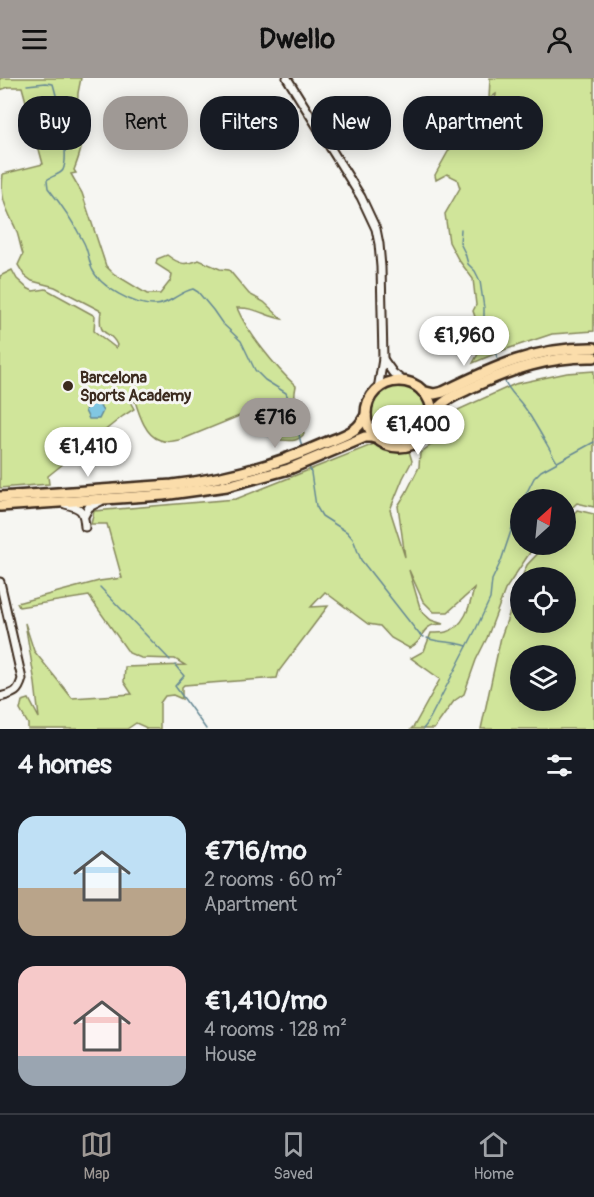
<!DOCTYPE html>
<html lang="en">
<head>
<meta charset="utf-8">
<style>
	body { margin:0; font-family:Pangolin,sans-serif; background:#242831; color:#f1f3f6; height:100vh; display:flex; flex-direction:column; font-size:22px; white-space:nowrap }
	* { box-sizing:border-box; margin:0 }
	p { font-size:20px; color:#9ea1a6 }
	.icon { flex:none; width:33px; height:33px; fill:none; stroke:currentColor; stroke-width:2; stroke-linecap:round; stroke-linejoin:round }
	.map { position:relative; height:651px; overflow:hidden }
	.panel { display:flex; flex-direction:column; background:#171b24; flex:1 }
	.panel>* { flex:none }
	.hud { position:absolute; left:18px; top:18px; width:558px; height:54px; display:flex; gap:12px }
	.needle { width:39px; rotate:27deg }
	.tools { position:absolute; left:510px; top:411px; display:grid; gap:12px }
	.tools a { display:grid; place-items:center; width:66px; height:66px; border-radius:50%; background:#171b24; box-shadow:0 3px 15px #0003; font-size:30px }
	.price { position:absolute; translate:-50% -51px; padding:0 14px; border-radius:21px; background:#fff; color:#222; font-size:20px; line-height:39px; filter:drop-shadow(0 2px 3px #0008) }
	.price::after { content:''; position:absolute; left:50%; top:36px; width:18px; height:14px; margin-left:-9px; background:inherit; clip-path:polygon(0 0,100% 0,50% 100%) }
	.price.active { background:#9f9995; color:#111 }
	ul { padding:0; list-style:none }
	li { display:flex; align-items:center; gap:18px; height:150px; padding:0 18px }
	li span { display:grid; place-items:center; flex:none; width:168px; height:120px; border-radius:18px; color:#555 }
	li>.icon { margin-inline-start:auto }
	span .icon { width:72px; height:72px; fill:#fffc; stroke-width:1 }
	li b { font-size:26px }
	h2 { display:flex; justify-content:space-between; align-items:center; height:72px; padding:0 18px; font-size:26px }
	.chip { padding:0 21px; border-radius:24px; background:#171b24; box-shadow:0 3px 15px #0003; font-size:21px; line-height:54px }
	.chip.active { background:#9f9995; color:#111 }
	header { display:flex; justify-content:space-between; align-items:center; height:78px; padding:0 18px; background:#9f9995; color:#111; font-size:27px; font-weight:700 }
	.menu { display:flex; justify-content:space-around; align-items:center; height:84px; border-top:2px solid #363941; background:#171b24; font-size:16px; color:#9ea1a6 }
	.menu a { display:grid; justify-items:center; gap:3px }
	.menu .active { color:#9f9995 }
	.map>svg:first-child { display:block }
	.green { fill:#d0e59a; stroke:#86885c; stroke-width:1.5; fill-rule:evenodd }
	.water { fill:#81c7e2; stroke:#658894; stroke-width:1.5 }
	.lines { fill:none; stroke-linecap:round; stroke-linejoin:round }
	.stream { stroke:#658894; stroke-width:1.5 }
	.minor-casing { stroke:#3b2a1e; stroke-width:11 }
	.major-casing { stroke:#3b2a1e; stroke-width:14 }
	.minor { stroke:#f6f6f2; stroke-width:7 }
	.major { stroke:#fbddab; stroke-width:9 }
	.poi-dot { fill:#3b2a1e; stroke:#f6f6f2; stroke-width:2 }
	.labels { text-anchor:middle; stroke-width:6; stroke-linejoin:round; paint-order:stroke }
	.poi-label { font-size:16px; font-weight:bold; fill:#3b2a1e; stroke:#f6f6f2; text-anchor:start }
</style>
</head>
<body>
<header><svg class="icon" aria-label="menu" viewBox="0 0 24 24"><path d="M4 6h16M4 12h16M4 18h16"/></svg>Dwello<svg class="icon" aria-label="person" viewBox="0 0 24 24"><circle cx="12" cy="8" r="4"/><path d="M4 21q1-7 8-7t8 7"/></svg></header>
<div class="map">
<svg width="594" height="651" viewBox="0 0 594 651">
	<rect width="100%" height="100%" fill="#f6f6f2"/>
	<filter id="ink" filterUnits="userSpaceOnUse"><feTurbulence type="fractalNoise" baseFrequency=".0167" numOctaves="2"/><feDisplacementMap in="SourceGraphic" scale="12" xChannelSelector="R" yChannelSelector="G"/><feConvolveMatrix kernelMatrix="1 2 1 2 8 2 1 2 1" color-interpolation-filters="sRGB"/></filter>
	<g filter="url(#ink)">
		<!-- green -->
		<g class="green">
			<path d="M0,0H81L78,15L77,44C89,53 79,79 74,92L76,95L71,96L82,115L106,188L114,196L147,216H160L171,202L172,196L156,186L157,181L167,177C179,186 184,188 199,182L220,191L229,192L249,216L264,224L282,241C265,238 255,229 237,230C247,254 276,290 296,308C293,322 295,327 304,339L299,343L304,356C297,364 291,363 281,362C279,345 284,338 271,325L183,361C175,363 167,365 160,362C143,357 137,328 132,314L128,320L134,331L123,338L48,398L49,406L0,410V198L12,192L17,201L27,210L33,213L46,211L95,238L94,253L116,270L117,267C110,250 97,262 101,233L55,209L32,203L24,197L18,187L23,176C20,168 19,158 15,149C5,128 0,120 3,96L43,86L22,9H9L0,12Z"/>
			<path d="M490,0H594V253L552,256L504,272L473,285L484,265L473,233L476,227L473,201L458,181L449,164L445,136L460,110L457,101L447,96L436,102L435,97L449,72L486,39L491,31L496,17V16L489,21Z"/>
			<path d="M594,293V429L577,425L566,435V422H520V466L535,467L505,512L487,560L476,582L464,616L454,623L434,651H411L414,648L440,601L411,580L424,573L431,555C436,555 442,555 446,554C465,549 470,527 474,511L448,534H434L423,523L409,492L421,533L431,542L443,546C439,546 433,546 429,549C419,555 424,563 409,570L391,560L380,548L368,546L325,514L311,529L328,528L279,593L277,600L184,607L182,609V621L173,617L165,618L160,625V651H146L145,649L136,645L127,651H28V646L20,632L22,623L29,621L39,640L35,605L25,545L34,573L72,620L132,616L124,604L125,589L185,587L175,581L141,580L129,575L89,518L19,529L17,525L99,503L122,500L107,446H91L94,433L236,421L374,366L392,374L409,373L412,383L403,400L390,432L405,479L398,428L406,415L419,389L420,375L438,362L449,336L515,306L567,295Z"/>
			<circle cx="399" cy="336" r="28"/>
			<path d="M577,432L594,436V651H481L501,559L520,505V544H566V500L522,499L527,487L546,467L566,466V445ZM520,578H566V622H520Z"/>
		</g>
		<!-- water -->
		<path class="water" d="M80,318H84L86,321H92L94,325H98L103,333L99,341H89L85,333L86,329L84,324H80L79,321Z"/>
		<g class="lines">
			<!-- stream -->
			<g class="stream">
				<path d="M27,7L46,5L53,6C58,23 70,77 63,92C60,97 51,98 47,102L48,110C61,126 75,147 84,165C88,173 89,183 92,191C100,209 135,228 155,227C169,227 179,214 193,211L198,214L213,232L222,245L241,263L255,292L265,302L286,315L294,335L302,370"/>
				<path d="M461,151L460,165L465,175L468,186L475,193L480,203L484,230V239L499,285"/>
				<path d="M504,301C508,313 520,322 527,333C538,350 547,367 557,384"/>
				<path d="M309,388L311,395L316,428L322,438L347,454L353,461L361,482L419,556L424,559"/>
				<path d="M523,422L534,400L541,393L594,364"/>
				<path d="M100,509L170,582"/>
				<path d="M427,560C438,565 453,563 467,568"/>
				<path d="M175,587L184,598L175,608L206,651"/>
				<path d="M423,651L427,646L475,553L490,521L492,502L501,483L520,426"/>
			</g>
			<defs>
				<g id="minor">
					<path d="M287,0L361,119L376,151L379,166L381,189L383,281L378,311"/>
					<path d="M383,281L393,295L403,303"/>
					<path d="M65,426C81,430 84,432 85,449"/>
					<path d="M84,438L89,429L101,423"/>
					<path d="M0,504L22,601C18,615 14,615 0,619"/>
				</g>
				<g id="major">
					<circle cx="399" cy="336" r="33"/>
					<path d="M422,313L434,316L443,314C494,289 536,269 594,270"/>
					<path d="M432,338C443,321 456,317 473,309C512,291 550,278 594,279"/>
					<path d="M0,419L172,407C225,401 276,387 325,365C335,361 346,358 355,351C360,348 363,342 366,337"/>
					<path d="M0,428L163,417L227,408L289,391L365,359H371L378,361"/>
				</g>
			</defs>
			<!-- minor casing -->
			<use href="#minor" class="minor-casing"/>
			<!-- major casing -->
			<use href="#major" class="major-casing"/>
			<!-- minor -->
			<use href="#minor" class="minor"/>
			<!-- major -->
			<use href="#major" class="major"/>
		</g>
	</g>
	<!-- markers -->
	<circle class="poi-dot" cx="68" cy="308" r="6"/>
	<g class="labels">
		<!-- poi labels -->
		<g class="poi-label">
			<text x="80" y="305">Barcelona<tspan x="80" dy="18">Sports Academy</tspan></text>
		</g>
	</g>
</svg>
<div class="tools">
<a><svg class="needle" viewBox="-14 -14 28 28"><path d="M0-13l5 13h-10z" fill="#e53935"/><path d="M0 13l5-13h-10z" fill="#9ea1a6"/></svg></a>
<a><svg class="icon" aria-label="locate" viewBox="0 0 24 24"><circle cx="12" cy="12" r="6"/><path d="M12 2v4M12 18v4M2 12h4M18 12h4"/></svg></a>
<a><svg class="icon" aria-label="layers" viewBox="0 0 24 24"><path d="M12 4l9 5-9 5-9-5zM3 14l9 5 9-5"/></svg></a>
</div>
<b class="price" style="left:464px;top:289px">€1,960</b>
<b class="price active" style="left:275px;top:371px">€716</b>
<b class="price" style="left:418px;top:378px">€1,400</b>
<b class="price" style="left:88px;top:400px">€1,410</b>
<div class="hud">
<a class="chip">Buy</a>
<a class="chip active">Rent</a>
<a class="chip">Filters</a>
<a class="chip">New</a>
<a class="chip">Apartment</a>
</div>
</div>
<section class="panel">
<h2>4 homes<svg class="icon" aria-label="filters" viewBox="0 0 24 24"><path d="M4 7h16M4 17h16"/><circle cx="9" cy="7" r="2"/><circle cx="15" cy="17" r="2"/></svg></h2>
<ul>
<li><span style="background:linear-gradient(#bfe0f5 60%,#b9a48a 0)"><svg class="icon" aria-label="home" viewBox="0 0 24 24"><path d="M3 11l9-7 9 7M6 9v11h12V9"/></svg></span><div><b>€716/mo</b><p>2 rooms · 60 m²</p><p>Apartment</p></div></li>
<li><span style="background:linear-gradient(#f6c9c9 75%,#9aa5b1 0)"><svg class="icon" aria-label="home" viewBox="0 0 24 24"><path d="M3 11l9-7 9 7M6 9v11h12V9"/></svg></span><div><b>€1,410/mo</b><p>4 rooms · 128 m²</p><p>House</p></div></li>
</ul>
</section>
<nav class="menu">
<a class="active"><svg class="icon" aria-label="map" viewBox="0 0 24 24"><path d="M3 6l6-2 6 2 6-2v14l-6 2-6-2-6 2zM9 4v14M15 6v14"/></svg>Map</a>
<a><svg class="icon" aria-label="saved" viewBox="0 0 24 24"><path d="M7 4h10v16l-5-4-5 4z"/></svg>Saved</a>
<a><svg class="icon" aria-label="home" viewBox="0 0 24 24"><path d="M3 11l9-7 9 7M6 9v11h12V9"/></svg>Home</a>
</nav>
</body>
</html>
